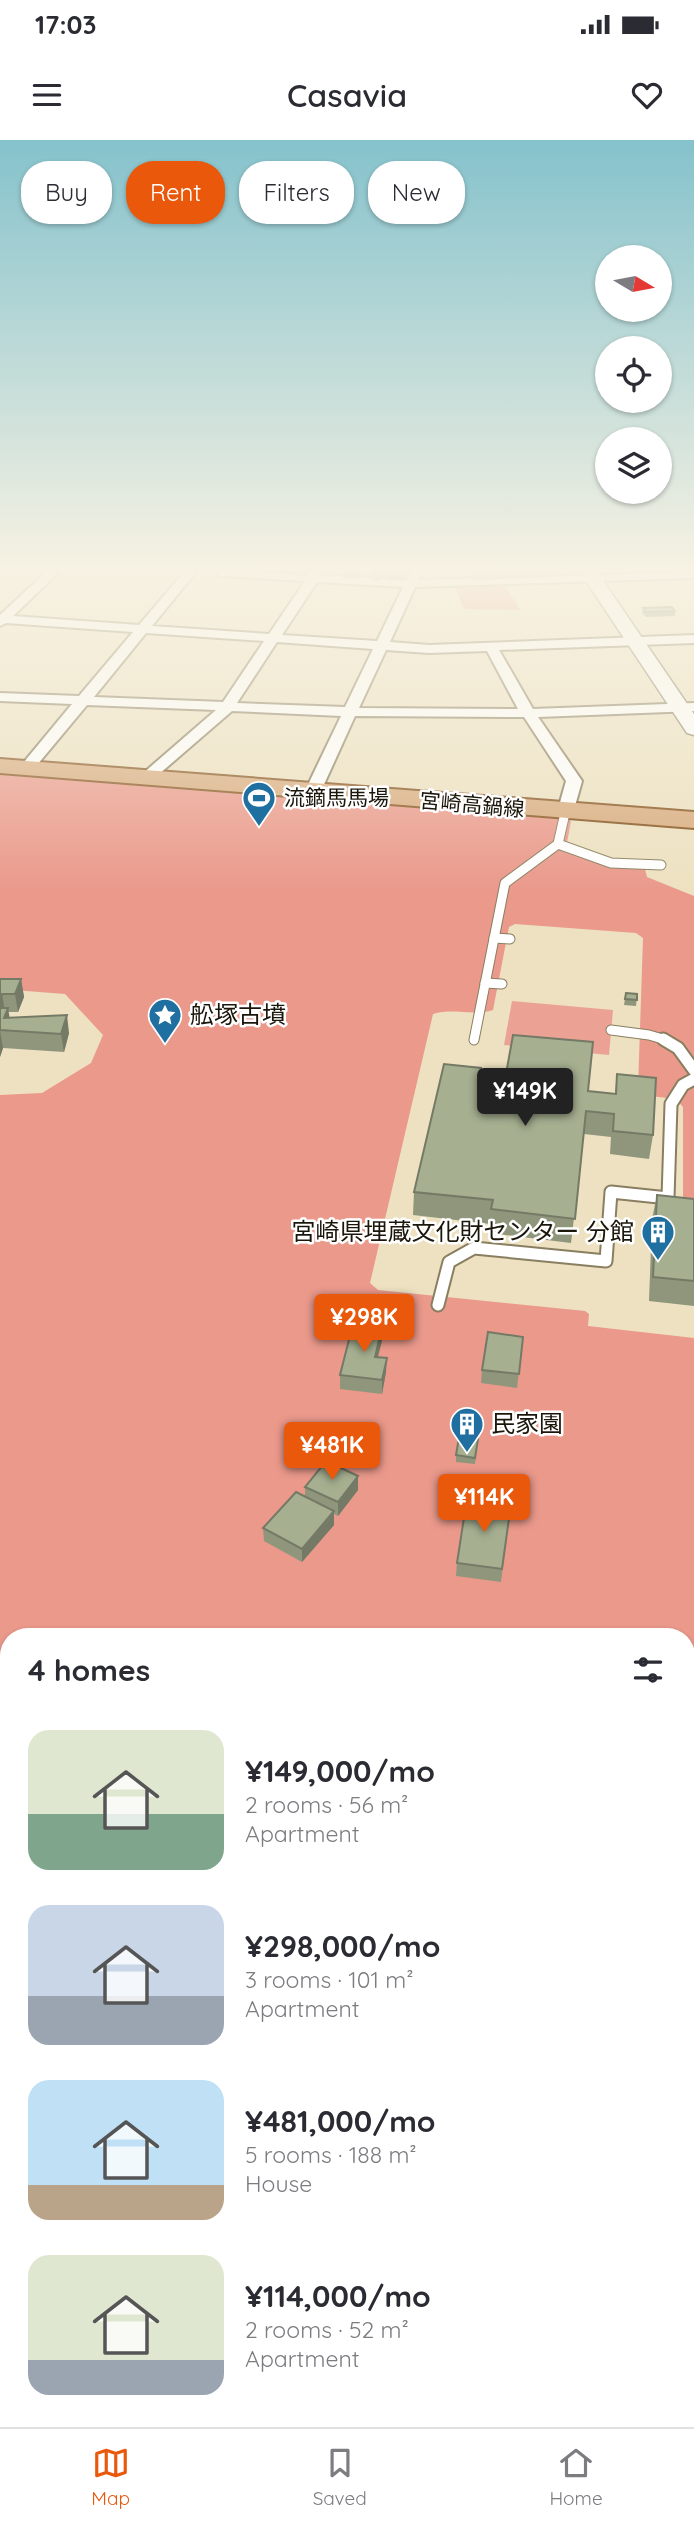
<!DOCTYPE html>
<html lang="en">
<head>
<meta charset="utf-8">
<style>
	body { margin:0; font-family:Quicksand,"Noto Sans JP",sans-serif; background:#f2f2f3; color:#2b2b33; height:100vh; display:flex; flex-direction:column; font-size:26px; white-space:nowrap }
	* { box-sizing:border-box; margin:0 }
	p { font-size:23px; color:#7c7c81 }
	.icon { flex:none; width:38px; height:38px; fill:none; stroke:currentColor; stroke-width:2; stroke-linecap:round; stroke-linejoin:round }
	.map { position:relative; flex:1; overflow:hidden }
	.sheet { position:absolute; left:0px; top:1488px; width:695px; height:800px; display:flex; flex-direction:column; background:#fff; border-radius:28px 28px 0 0; box-shadow:0 2px 5px #0004 }
	.sheet>* { flex:none }
	.banner { position:absolute; left:21px; top:21px; width:653px; height:63px; display:flex; gap:14px }
	.needle { width:46px; rotate:100deg }
	.tools { position:absolute; left:595px; top:105px; display:grid; gap:14px }
	.tools a { display:grid; place-items:center; width:77px; height:77px; border-radius:50%; background:#fff; box-shadow:0 2px 5px #0004; font-size:35px }
	.price { position:absolute; translate:-50% -60px; padding:0 16px; border-radius:7px; background:#ea580c; color:#fff; font-size:23px; line-height:46px; filter:drop-shadow(0 2px 4px #0008) }
	.price::after { content:''; position:absolute; left:50%; top:42px; width:21px; height:16px; margin-left:-10px; background:inherit; clip-path:polygon(0 0,100% 0,50% 100%) }
	.price.active { background:#222; color:#fff }
	ul { padding:0; list-style:none }
	li { display:flex; align-items:center; gap:21px; height:175px; padding:0 28px }
	li span { display:grid; place-items:center; flex:none; width:196px; height:140px; border-radius:21px; color:#555 }
	li>.icon { margin-inline-start:auto }
	span .icon { width:84px; height:84px; fill:#fffc; stroke-width:1 }
	li b { font-size:30px }
	h2 { display:flex; justify-content:space-between; align-items:center; height:84px; padding:0 28px; font-size:30px }
	.tag { padding:0 24px; border-radius:28px; background:#fff; box-shadow:0 2px 5px #0004; font-size:24px; line-height:63px }
	.tag.active { background:#ea580c; color:#fff }
	.status { display:flex; justify-content:space-between; align-items:center; height:49px; padding:0 35px; background:#fff; direction:ltr }
	.status svg { height:19px; fill:currentColor }
	header { display:flex; justify-content:space-between; align-items:center; height:91px; padding:0 28px; background:#fff; font-size:32px; font-weight:600 }
	.menu { display:flex; justify-content:space-around; align-items:center; height:98px; border-top:2px solid #e1e1e2; background:#fff; font-size:19px; color:#7c7c81 }
	.menu a { display:grid; justify-items:center; gap:4px }
	.menu .active { color:#ea580c }
	.map>svg:first-child { display:block }
	.green { fill:#eba295 }
	.forest { fill:#ea998b }
	.lines { fill:none; stroke-linecap:round; stroke-linejoin:round }
	.service-far1-casing { stroke:#897e60; stroke-width:11 }
	.service-casing { stroke:#897e60; stroke-width:15 }
	.minor-casing { stroke:#897e60; stroke-width:4 }
	.secondary-casing { stroke:#897e60; stroke-width:3 }
	.primary-casing { stroke:#85521e; stroke-width:4 }
	.service-far1 { stroke:#fff; stroke-width:9 }
	.service { stroke:#fff; stroke-width:11 }
	.minor { fill:#fff; fill-rule:evenodd }
	.secondary { fill:#fff; fill-rule:evenodd }
	.primary { fill:#d8ab7e; fill-rule:evenodd }
	.wall { fill:#8f967c }
	.shaded-wall { fill:#747a65 }
	.building { fill:#a6af90; stroke:#747a65; stroke-width:2 }
	.labels { text-anchor:middle; stroke-width:5; stroke-linejoin:round; paint-order:stroke }
	.far-poi-label { font-size:21px; fill:#1a160a; stroke:#fff; text-anchor:start }
	.far-street-label { font-size:21px; fill:#1a160a; stroke:#fff }
	.poi-label { font-size:24px; fill:#1a160a; stroke:#fff; text-anchor:start }
</style>
</head>
<body>
<div class="status"><b>17:03</b><svg viewBox="0 0 49 12"><path d="M0 12V9h3v3zM5 12V6h3v6zM10 12V3h3v9zM15 12V0h3v12zM26 1h20v11H26zM47 4h2v5h-2z"/></svg></div>
<header><svg class="icon" aria-label="menu" viewBox="0 0 24 24"><path d="M4 6h16M4 12h16M4 18h16"/></svg>Casavia<svg class="icon" aria-label="heart" viewBox="0 0 24 24"><path d="M12 20l-8-8c-3-5 5-10 8-4 3-6 11-1 8 4z"/></svg></header>
<div class="map">
<svg width="694" height="2287" viewBox="0 0 694 2287">
	<rect width="100%" height="100%" fill="#ede1c1"/>
	<!-- green -->
	<g class="green">
		<path d="M504,443L520,470L464,469L454,445Z"/>
		<path d="M512,861L613,870L609,915L504,905Z"/>
	</g>
	<!-- forest -->
	<path class="forest" d="M0,633L561,676L571,681L567,703L617,720L636,723L645,729L647,737L694,756V1064L683,1059V967L676,959L650,956L638,949L643,798L636,793L515,784L509,787L493,870C473,876 453,868 433,874L370,1143L378,1150L585,1171L589,1174L588,1186L694,1198V1619H686V1496H9V1925L0,1924V955L42,953L91,923L103,895L65,854L0,849Z"/>
	<g class="lines">
		<defs>
			<g id="service-far1">
				<path d="M558,704L611,723L661,725"/>
				<path d="M494,798L510,799"/>
				<path d="M485,843L502,844"/>
				<path d="M611,890L649,895L666,900"/>
				<path d="M474,900L505,743L558,704L565,673"/>
			</g>
			<g id="service">
				<path d="M663,899L678,908L694,930"/>
				<path d="M438,1165L449,1122L474,1108L606,1121L611,1052L668,1058L671,964L683,945L694,939"/>
			</g>
			<g id="minor">
				<path d="M46,432H59L13,476L139,485L184,432H196L152,486L269,494L305,441L221,436L215,432H323L321,435L407,440L411,432H421L419,440L694,432V438L415,447L390,502L429,505L694,495V503L499,510L533,569L694,563V571L538,577L582,641L573,673L565,678L557,673L566,641L524,577L355,576L321,651L313,656L305,651L341,576L232,571L151,641L146,643L138,638L141,635L216,570L87,565L32,631L27,633L19,628L72,564L0,561V553L79,556L133,492L6,483L0,486V475ZM317,442L403,447L377,501L282,495ZM146,493L264,501L223,562L94,557ZM277,502L373,509L345,567L237,563ZM386,510L429,513L487,511L518,569L359,568Z"/>
				<path d="M694,1621V1651L686,1652V1622Z"/>
				<path d="M694,1811V1861L686,1865V1814Z"/>
				<path d="M0,1924L9,1925V1963L0,1962Z"/>
				<path d="M469,2278H514L511,2287H467Z"/>
			</g>
			<path id="secondary" d="M580,432H597L694,574V595L687,593Z"/>
			<path id="primary" d="M0,619L694,672V688L0,633Z"/>
		</defs>
		<!-- service-far1 casing -->
		<use href="#service-far1" class="service-far1-casing"/>
		<!-- service casing -->
		<use href="#service" class="service-casing"/>
		<!-- minor casing -->
		<use href="#minor" class="minor-casing"/>
		<!-- secondary casing -->
		<use href="#secondary" class="secondary-casing"/>
		<!-- primary casing -->
		<use href="#primary" class="primary-casing"/>
		<!-- service-far1 -->
		<use href="#service-far1" class="service-far1"/>
		<!-- service -->
		<use href="#service" class="service"/>
		<!-- minor -->
		<use href="#minor" class="minor"/>
		<!-- secondary -->
		<use href="#secondary" class="secondary"/>
		<!-- primary -->
		<use href="#primary" class="primary"/>
	</g>
	<!-- wall -->
	<g class="wall">
		<path d="M260,432H277L275,434Z"/>
		<path d="M283,432H308L306,436L283,434Z"/>
		<path d="M362,432L358,439L343,438V434Z"/>
		<path d="M470,432H557L556,437L474,440Z"/>
		<path d="M371,435H384L380,441L371,440Z"/>
		<path d="M407,435L404,441L386,440V436Z"/>
		<path d="M643,468L675,471V476L646,477L642,473Z"/>
		<path d="M0,839H21L24,857L18,872H8L9,877L69,893L64,912L3,908L0,917Z"/>
		<path d="M626,853L637,854L636,866L624,865Z"/>
		<path d="M617,934L653,995L649,1019L610,1014L611,997L584,994L571,1103L489,1093L490,1084L413,1075L414,1052L480,943L615,954Z"/>
		<path d="M657,1055L694,1059V1166L649,1161L652,1079Z"/>
		<path d="M523,1197L517,1248L481,1243L482,1230Z"/>
		<path d="M382,1201L378,1217L386,1232L382,1254L340,1249V1235Z"/>
		<path d="M478,1299L475,1324L456,1322V1315Z"/>
		<path d="M358,1336V1350L338,1376L334,1374V1385L302,1422L264,1401L263,1388L305,1356V1347Z"/>
		<path d="M511,1364L501,1442L456,1436L457,1423Z"/>
	</g>
	<!-- shaded-wall -->
	<g class="shaded-wall">
		<path d="M21,839L24,857L18,872L15,854Z"/>
		<path d="M2,854L5,872L0,886V860Z"/>
		<path d="M8,868L11,886L4,878Z"/>
		<path d="M67,875L69,893L64,912L61,894Z"/>
		<path d="M0,890L3,908L0,917Z"/>
		<path d="M382,1187V1201L374,1230L375,1217Z"/>
		<path d="M387,1218L386,1232L382,1254V1240Z"/>
		<path d="M358,1336V1350L338,1376V1362Z"/>
		<path d="M334,1371V1385L302,1422V1409Z"/>
	</g>
	<!-- building -->
	<g class="building">
		<path d="M344,432H359L358,435L343,434Z"/>
		<path d="M373,432H383L380,436L371,435Z"/>
		<path d="M387,432H406L405,437L386,436Z"/>
		<path d="M672,467L675,471L646,472L643,468Z"/>
		<path d="M0,839H21L15,854H2L0,860Z"/>
		<path d="M626,853L637,854V860L625,859Z"/>
		<path d="M0,868H8L4,878L67,875L61,894L0,890Z"/>
		<path d="M513,895L593,902L588,951L616,954L617,934L656,938L653,995L613,991L614,974L586,971L575,1079L491,1069L493,1060L414,1052L444,924L481,928L478,943L504,945Z"/>
		<path d="M657,1055L694,1059V1141L653,1137Z"/>
		<path d="M353,1184L382,1187L375,1217L387,1218L382,1240L340,1235Z"/>
		<path d="M488,1192L523,1197L519,1234L482,1230Z"/>
		<path d="M459,1297L478,1299L475,1318L456,1315Z"/>
		<path d="M326,1321L358,1336L338,1362L305,1347Z"/>
		<path d="M296,1352L334,1371L302,1409L263,1388Z"/>
		<path d="M467,1358L511,1364L502,1429L457,1423Z"/>
	</g>
	<!-- sky -->
	<linearGradient id="sky" x2="0" y2="1"><stop stop-color="#85c2cc"/><stop offset="0.57" stop-color="#f7f2e3"/><stop offset="1" stop-color="#f7f2e3" stop-opacity="0"/></linearGradient>
	<rect width="694" height="752" fill="url(#sky)"/>
	<!-- icons -->
	<defs>
		<symbol id="stadium-pin" viewBox="-11 -11 22 30"><path d="M0 17L-7.5 6A9.5 9.5 0 1 1 7.5 6Z" fill="#206fa1" stroke="#fff"/><path d="M0-5a6.5 5 0 1 0 0 10a6.5 5 0 1 0 0-10ZM-3.5-1.8h7v3.6h-7Z" fill="#fff"/></symbol>
		<symbol id="sight-pin" viewBox="-11 -11 22 30"><path d="M0 17L-7.5 6A9.5 9.5 0 1 1 7.5 6Z" fill="#206fa1" stroke="#fff"/><path d="M0-6L1.8-2.2L6-1.7L2.9 1.2L3.7 5.4L0 3.3L-3.7 5.4L-2.9 1.2L-6-1.7L-1.8-2.2Z" fill="#fff"/></symbol>
		<symbol id="building-pin" viewBox="-11 -11 22 30"><path d="M0 17L-7.5 6A9.5 9.5 0 1 1 7.5 6Z" fill="#206fa1" stroke="#fff"/><path d="M-4-6H4V6H1V3H-1V6H-4ZM-2.5-4.3h1.7v1.8h-1.7ZM.8-4.3h1.7v1.8H.8ZM-2.5-1h1.7V.8h-1.7ZM.8-1h1.7V.8H.8Z" fill="#fff"/></symbol>
	</defs>
	<g fill-rule="evenodd">
		<use href="#stadium-pin" x="240" y="639" width="38" height="52"/>
		<use href="#sight-pin" x="146" y="856" width="38" height="52"/>
		<use href="#building-pin" x="639" y="1073" width="38" height="52"/>
		<use href="#building-pin" x="448" y="1265" width="38" height="52"/>
	</g>
	<g class="labels">
		<!-- far-poi labels -->
		<g class="far-poi-label">
			<text x="284" y="665">流鏑馬馬場</text>
		</g>
		<!-- far-street labels -->
		<g class="far-street-label">
			<text transform="translate(472 665) rotate(5)" y="7">宮崎高鍋線</text>
		</g>
		<!-- poi labels -->
		<g class="poi-label">
			<text x="190" y="883">舩塚古墳</text>
			<text x="634" y="1100" text-anchor="end">宮崎県埋蔵文化財センター 分館</text>
			<text x="491" y="1292">民家園</text>
		</g>
	</g>
</svg>
<div class="tools">
<a><svg class="needle" viewBox="-14 -14 28 28"><path d="M0-13l5 13h-10z" fill="#e53935"/><path d="M0 13l5-13h-10z" fill="#7c7c81"/></svg></a>
<a><svg class="icon" aria-label="locate" viewBox="0 0 24 24"><circle cx="12" cy="12" r="6"/><path d="M12 2v4M12 18v4M2 12h4M18 12h4"/></svg></a>
<a><svg class="icon" aria-label="layers" viewBox="0 0 24 24"><path d="M12 4l9 5-9 5-9-5zM3 14l9 5 9-5"/></svg></a>
</div>
<b class="price active" style="left:525px;top:988px">¥149K</b>
<b class="price" style="left:364px;top:1214px">¥298K</b>
<b class="price" style="left:332px;top:1342px">¥481K</b>
<b class="price" style="left:484px;top:1394px">¥114K</b>
<div class="banner">
<a class="tag">Buy</a>
<a class="tag active">Rent</a>
<a class="tag">Filters</a>
<a class="tag">New</a>
</div>
<section class="sheet">
<h2>4 homes<svg class="icon" aria-label="filters" viewBox="0 0 24 24"><path d="M4 7h16M4 17h16"/><circle cx="9" cy="7" r="2"/><circle cx="15" cy="17" r="2"/></svg></h2>
<ul>
<li><span style="background:linear-gradient(#dfe7d0 60%,#7fa58c 0)"><svg class="icon" aria-label="home" viewBox="0 0 24 24"><path d="M3 11l9-7 9 7M6 9v11h12V9"/></svg></span><div><b>¥149,000/mo</b><p>2 rooms · 56 m²</p><p>Apartment</p></div></li>
<li><span style="background:linear-gradient(#c9d6e8 65%,#9aa5b1 0)"><svg class="icon" aria-label="home" viewBox="0 0 24 24"><path d="M3 11l9-7 9 7M6 9v11h12V9"/></svg></span><div><b>¥298,000/mo</b><p>3 rooms · 101 m²</p><p>Apartment</p></div></li>
<li><span style="background:linear-gradient(#bfe0f5 75%,#b9a48a 0)"><svg class="icon" aria-label="home" viewBox="0 0 24 24"><path d="M3 11l9-7 9 7M6 9v11h12V9"/></svg></span><div><b>¥481,000/mo</b><p>5 rooms · 188 m²</p><p>House</p></div></li>
<li><span style="background:linear-gradient(#dfe7d0 75%,#9aa5b1 0)"><svg class="icon" aria-label="home" viewBox="0 0 24 24"><path d="M3 11l9-7 9 7M6 9v11h12V9"/></svg></span><div><b>¥114,000/mo</b><p>2 rooms · 52 m²</p><p>Apartment</p></div></li>
</ul>
</section>
</div>
<nav class="menu">
<a class="active"><svg class="icon" aria-label="map" viewBox="0 0 24 24"><path d="M3 6l6-2 6 2 6-2v14l-6 2-6-2-6 2zM9 4v14M15 6v14"/></svg>Map</a>
<a><svg class="icon" aria-label="saved" viewBox="0 0 24 24"><path d="M7 4h10v16l-5-4-5 4z"/></svg>Saved</a>
<a><svg class="icon" aria-label="home" viewBox="0 0 24 24"><path d="M3 11l9-7 9 7M6 9v11h12V9"/></svg>Home</a>
</nav>
</body>
</html>
